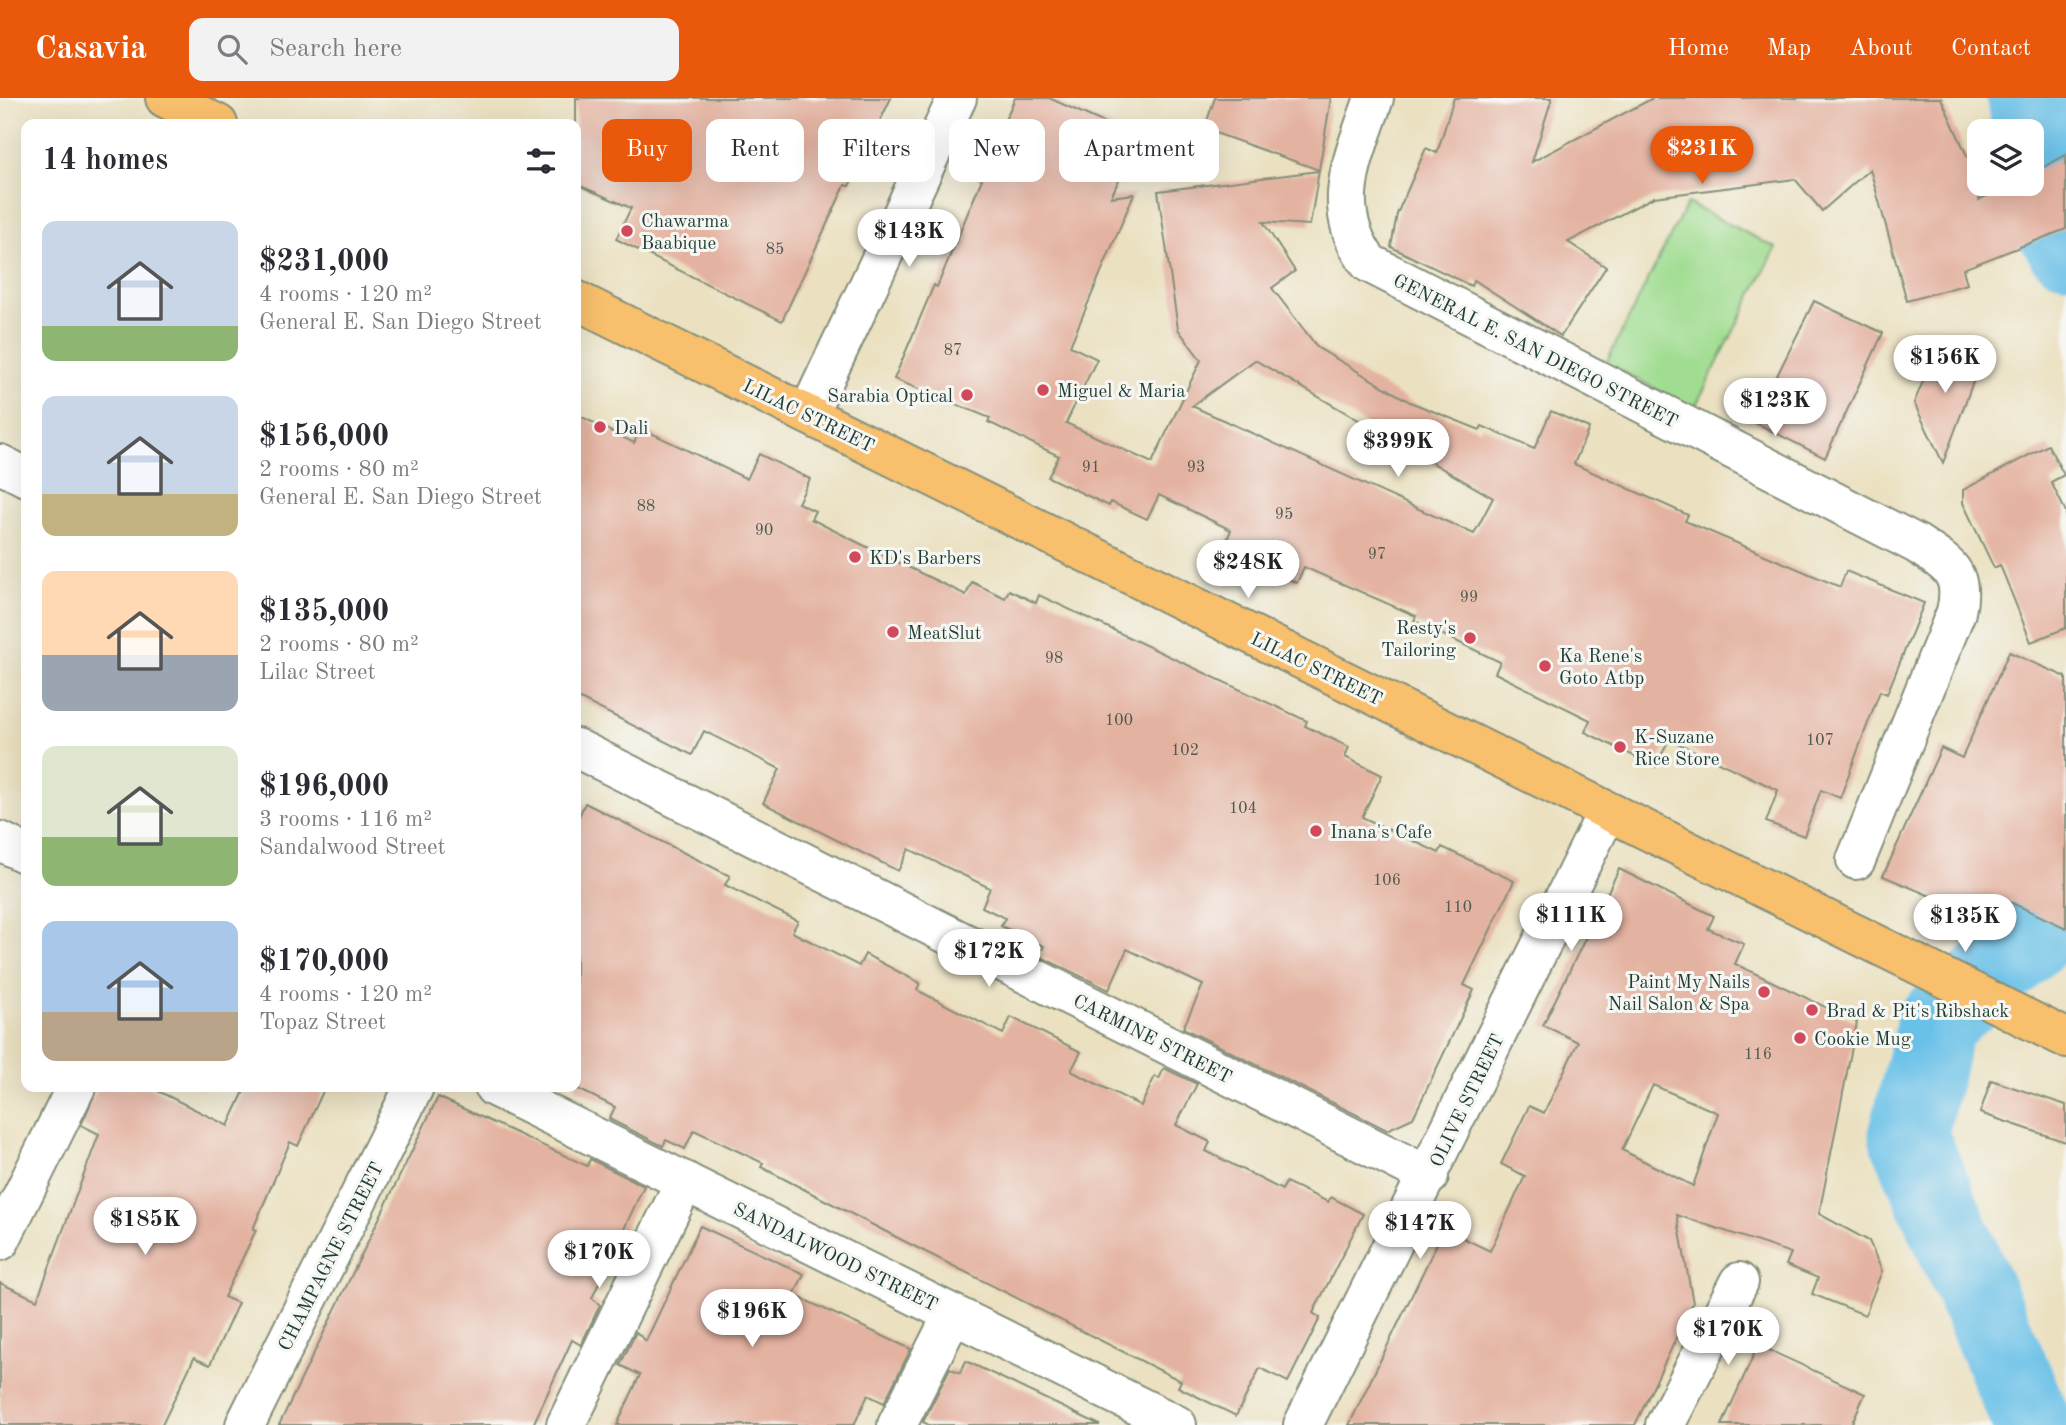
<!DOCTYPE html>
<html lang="en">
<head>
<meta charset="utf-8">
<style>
	body { margin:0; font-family:"Old Standard TT",serif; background:#f2f2f3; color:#2b2b33; height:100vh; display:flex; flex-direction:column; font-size:26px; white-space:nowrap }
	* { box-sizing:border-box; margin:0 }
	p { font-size:23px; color:#7c7c81 }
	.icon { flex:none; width:38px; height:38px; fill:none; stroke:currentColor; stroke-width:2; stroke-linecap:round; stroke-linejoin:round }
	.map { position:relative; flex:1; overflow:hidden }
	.side { position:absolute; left:21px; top:21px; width:560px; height:973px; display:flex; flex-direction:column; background:#fff; border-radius:14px; box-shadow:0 7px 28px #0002 }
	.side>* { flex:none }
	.banner { position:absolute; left:602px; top:21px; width:665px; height:63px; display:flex; gap:14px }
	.controls { position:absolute; left:1967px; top:21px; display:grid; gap:14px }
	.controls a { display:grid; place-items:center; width:77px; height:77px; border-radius:14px; background:#fff; box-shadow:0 7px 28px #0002; font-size:35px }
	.price { position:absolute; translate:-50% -60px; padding:0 16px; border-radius:24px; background:#fff; color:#222; font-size:23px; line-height:46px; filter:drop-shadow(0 2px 4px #0008) }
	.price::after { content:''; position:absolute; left:50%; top:42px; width:21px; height:16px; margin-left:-10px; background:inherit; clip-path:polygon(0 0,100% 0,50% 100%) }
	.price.active { background:#ea580c; color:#fff }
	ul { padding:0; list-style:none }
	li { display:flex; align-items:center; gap:21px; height:175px; padding:0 21px }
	li span { display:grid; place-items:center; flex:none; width:196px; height:140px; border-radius:14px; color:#555 }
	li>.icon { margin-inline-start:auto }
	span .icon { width:84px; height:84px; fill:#fffc; stroke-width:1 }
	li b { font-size:30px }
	h2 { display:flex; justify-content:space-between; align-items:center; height:84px; padding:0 21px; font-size:30px }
	.pill { padding:0 24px; border-radius:14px; background:#fff; box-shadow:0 7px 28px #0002; font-size:24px; line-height:63px }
	.pill.active { background:#ea580c; color:#fff }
	header { display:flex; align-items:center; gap:42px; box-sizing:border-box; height:98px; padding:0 35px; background:#ea580c; color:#fff }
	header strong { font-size:33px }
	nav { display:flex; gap:38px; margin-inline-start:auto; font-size:24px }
	.search { width:490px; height:63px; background:#f2f2f3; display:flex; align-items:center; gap:18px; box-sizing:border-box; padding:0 24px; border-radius:14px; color:#7c7c81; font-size:26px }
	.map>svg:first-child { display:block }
	.green { fill:#a0dd91; stroke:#608d62; stroke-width:2 }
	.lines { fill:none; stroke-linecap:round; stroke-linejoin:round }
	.river { stroke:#6bc1e8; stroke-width:79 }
	.building { fill:#e4b2a0; fill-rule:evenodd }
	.minor-casing { stroke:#858f7a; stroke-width:42 }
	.major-casing { stroke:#858f7a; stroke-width:42 }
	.minor { stroke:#fff; stroke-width:38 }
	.major { stroke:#f8bf6c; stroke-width:38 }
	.poi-dot { fill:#d1495b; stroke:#f6f6f2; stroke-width:2.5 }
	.labels { text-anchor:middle; stroke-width:6; stroke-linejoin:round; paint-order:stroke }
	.number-label { font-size:16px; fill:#505a4f }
	.poi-label { font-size:19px; fill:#1f3d34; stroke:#f6f6f2; text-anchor:start }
	.street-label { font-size:19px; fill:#1f3d34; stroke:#f6f6f2 }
</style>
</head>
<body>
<header>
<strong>Casavia</strong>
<div class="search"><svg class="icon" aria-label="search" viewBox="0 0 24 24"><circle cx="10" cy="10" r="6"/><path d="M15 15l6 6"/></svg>Search here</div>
<nav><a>Home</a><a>Map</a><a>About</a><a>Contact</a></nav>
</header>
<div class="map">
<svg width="2066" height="1327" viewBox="0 0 2066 1327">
	<rect width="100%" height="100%" fill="#f6f6f2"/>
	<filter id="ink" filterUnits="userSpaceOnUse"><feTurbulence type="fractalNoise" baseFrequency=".0143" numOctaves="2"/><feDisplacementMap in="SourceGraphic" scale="14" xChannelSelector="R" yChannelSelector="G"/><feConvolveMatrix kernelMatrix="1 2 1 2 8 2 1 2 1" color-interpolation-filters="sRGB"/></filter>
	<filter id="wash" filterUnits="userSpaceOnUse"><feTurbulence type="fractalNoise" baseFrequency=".00686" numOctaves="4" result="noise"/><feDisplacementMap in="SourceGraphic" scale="28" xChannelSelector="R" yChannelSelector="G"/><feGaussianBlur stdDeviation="1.57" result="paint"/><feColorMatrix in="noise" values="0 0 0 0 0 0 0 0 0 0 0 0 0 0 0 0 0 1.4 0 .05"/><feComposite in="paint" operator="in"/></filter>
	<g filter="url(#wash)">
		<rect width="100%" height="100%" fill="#ebe1c1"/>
		<!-- green -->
		<path class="green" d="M1687,105L1776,150L1694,311L1606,265Z"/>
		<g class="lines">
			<!-- river -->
			<g class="river">
				<path d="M2026,0L2043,109L2066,148"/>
				<path d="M2033,1327L1908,1037L1936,925L2049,826L2066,801"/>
			</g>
		</g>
		<g id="blocks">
			<!-- building -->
			<g class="building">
				<path d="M576,0H891L849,88L845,87L782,223L616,141L631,110L576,86Z"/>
				<path d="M1015,0H1049L1138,40L1111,99L1134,96L1070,248L1097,261L1066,325L1152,365L1201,262L1178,231L1158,93L1319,73L1310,127L1263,124L1295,173L1272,190L1318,250L1410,304L1480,332L1482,328L1534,351L1551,313L1589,330L1574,366L1688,417L1685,423L1840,489L1846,473L1924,505L1887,596L1880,593L1840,700L1821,692L1804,738L1766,724L1778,692L1669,641L1656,669L1585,634L1590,622L1495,575L1500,564L1414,523L1416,518L1304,469L1297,485L1223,451L1231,432L1159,397L1147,421L1111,404L1109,408L1048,379L1059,358L988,324L990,320L894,281L934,187L937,189L982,81L979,80ZM1255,262L1493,400L1474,436L1192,308Z"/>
				<path d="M1215,0H1331L1319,72L1204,31Z"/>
				<path d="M1454,0H1552L1532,64L1653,0H1941L1968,60L1979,54V102L2011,86H2032V75L2066,57V131L1963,171L1967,186L1907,203L1870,71L1822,113L1795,81L1654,99L1568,144L1606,169L1561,238L1474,182L1471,188L1391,149L1397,116L1426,50L1437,55Z"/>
				<path d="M1814,203L1883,235L1825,360L1754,324Z"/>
				<path d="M1938,247L1981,262L1943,365L1914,305Z"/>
				<path d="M576,316L634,345L641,330L747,381L759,356L810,381L798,405L815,413L811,421L887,459L966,497L972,484L1005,500L1009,492L1036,505L1039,497L1307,623L1305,628L1349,649L1345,659L1382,677L1362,719L1439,755L1442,749L1514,783L1464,887L1474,892L1413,1020L1387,1032L1183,930L1203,887L1127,851L1109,892L1039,858L1044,848L1001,828L1005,820L982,809L990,790L909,751L898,773L763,705L780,671L704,633L692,657L576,599Z"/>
				<path d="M2048,347L2064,377L2051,384L2066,414V530L2031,544L2000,467L1994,470L1963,405V392Z"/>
				<path d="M2009,554L2066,579V830L1995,797L1981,826L1950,811L1952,807L1883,778L1941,650L1962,660Z"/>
				<path d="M585,705L730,778L725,787L798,823L792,834L859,868L865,856L920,885L917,892L1003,936L1011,919L1081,954L1071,973L1141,1008L1155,978L1159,981L1164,970L1197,986L1176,1027L1210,1044L1206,1053L1282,1092L1286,1084L1328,1104L1331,1099L1363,1116L1313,1215L1320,1220L1288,1284L1260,1270L1236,1318L1178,1289L1181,1283L898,1140L761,1069L763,1065L694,1032L685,1051L666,1042L663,1048L609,1021L615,1009L576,990V725Z"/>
				<path d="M1619,771L1714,818L1708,831L1744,846L1735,866L1857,924L1819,1116L1869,1143L1882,1173L1865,1217L1812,1196L1818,1180L1786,1167L1791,1155L1677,1117L1693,1205L1635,1327H1349L1444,1131L1490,1153L1525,1078L1501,1066L1529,1008L1544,1015L1578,944L1543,927ZM1653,987L1718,1015L1693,1088L1622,1052Z"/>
				<path d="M1991,982L2066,1007V1044L1980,1015Z"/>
				<path d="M98,989H150L228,1028L246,989H325L298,1048L290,1044L253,1131L256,1132L224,1199L238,1205L210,1267L194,1260L162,1327H0V1185L37,1202L99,1036L81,1027Z"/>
				<path d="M438,999L587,1068L590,1061L644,1088L592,1200L600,1207L581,1247L572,1242L533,1327H279Z"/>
				<path d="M700,1128L804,1176L794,1197L911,1251L884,1305L868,1297L854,1327H617L640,1277L620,1267L636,1234L646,1243Z"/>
				<path d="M1758,1247L1865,1296L1851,1327H1722Z"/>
				<path d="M966,1263L1100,1327H929L923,1324L950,1270L960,1275Z"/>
			</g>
		</g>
	</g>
	<g filter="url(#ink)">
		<use href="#blocks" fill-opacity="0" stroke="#858f7a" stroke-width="2"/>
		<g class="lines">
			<defs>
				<g id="minor">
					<path d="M1374,0C1354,60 1327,109 1369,165L1917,446C1948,467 1965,473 1956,514L1856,762"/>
					<path d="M808,316L957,0"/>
					<path d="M0,366L26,379"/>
					<path d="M576,650L1429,1078"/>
					<path d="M0,743L26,756"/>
					<path d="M494,989L1177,1327"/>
					<path d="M0,1143L76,989"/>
					<path d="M245,1327L414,989"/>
					<path d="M566,1327L685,1083"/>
					<path d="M897,1327L953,1216"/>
					<path d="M1303,1327L1607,714"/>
					<path d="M1665,1327L1739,1184"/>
				</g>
				<g id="major">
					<path d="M165,0L218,26"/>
					<path d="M576,202L2066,940"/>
				</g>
			</defs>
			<!-- minor casing -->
			<use href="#minor" class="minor-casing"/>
			<!-- major casing -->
			<use href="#major" class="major-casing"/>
			<!-- minor -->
			<use href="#minor" class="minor"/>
			<!-- major -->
			<use href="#major" class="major"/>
		</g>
	</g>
	<!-- markers -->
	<g class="poi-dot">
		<circle cx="627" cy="133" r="7"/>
		<circle cx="1043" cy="292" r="7"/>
		<circle cx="967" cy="297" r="7"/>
		<circle cx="600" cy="329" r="7"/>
		<circle cx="855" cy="459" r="7"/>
		<circle cx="893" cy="534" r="7"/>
		<circle cx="1470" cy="540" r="7"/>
		<circle cx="1545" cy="568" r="7"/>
		<circle cx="1620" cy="649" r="7"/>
		<circle cx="1316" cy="733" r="7"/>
		<circle cx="1764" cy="894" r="7"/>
		<circle cx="1812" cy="912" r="7"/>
		<circle cx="1800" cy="940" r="7"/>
	</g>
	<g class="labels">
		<!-- number labels -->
		<g class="number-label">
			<text x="775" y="156">85</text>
			<text x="953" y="257">87</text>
			<text x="1091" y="374">91</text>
			<text x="1196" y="374">93</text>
			<text x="646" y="413">88</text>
			<text x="1284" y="421">95</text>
			<text x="764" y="437">90</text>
			<text x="1377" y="461">97</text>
			<text x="1469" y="504">99</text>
			<text x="1054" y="565">98</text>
			<text x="1119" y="627">100</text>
			<text x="1820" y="647">107</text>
			<text x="1185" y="657">102</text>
			<text x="1243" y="715">104</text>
			<text x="1387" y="787">106</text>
			<text x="1458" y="814">110</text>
			<text x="1758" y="961">116</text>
		</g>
		<!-- poi labels -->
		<g class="poi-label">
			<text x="641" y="129">Chawarma<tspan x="641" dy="22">Baabique</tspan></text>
			<text x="1057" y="299">Miguel &amp; Maria</text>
			<text x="953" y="304" text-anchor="end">Sarabia Optical</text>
			<text x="614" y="336">Dali</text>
			<text x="869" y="466">KD's Barbers</text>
			<text x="1456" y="536" text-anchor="end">Resty's<tspan x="1456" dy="22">Tailoring</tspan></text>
			<text x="907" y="541">MeatSlut</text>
			<text x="1559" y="564">Ka Rene's<tspan x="1559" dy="22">Goto Atbp</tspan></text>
			<text x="1634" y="645">K-Suzane<tspan x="1634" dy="22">Rice Store</tspan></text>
			<text x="1330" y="740">Inana's Cafe</text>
			<text x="1750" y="890" text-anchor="end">Paint My Nails<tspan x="1750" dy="22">Nail Salon &amp; Spa</tspan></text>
			<text x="1826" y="919">Brad &amp; Pit's Ribshack</text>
			<text x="1814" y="947">Cookie Mug</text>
		</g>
		<!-- street labels -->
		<g class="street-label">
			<text transform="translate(1536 252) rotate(27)" y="7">GENERAL E. SAN DIEGO STREET</text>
			<text transform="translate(809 317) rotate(26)" y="7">LILAC STREET</text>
			<text transform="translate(1317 570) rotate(26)" y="7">LILAC STREET</text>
			<text transform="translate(1153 940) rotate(27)" y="7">CARMINE STREET</text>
			<text transform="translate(1466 1002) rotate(-64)" y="7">OLIVE STREET</text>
			<text transform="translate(330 1158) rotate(-63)" y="7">CHAMPAGNE STREET</text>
			<text transform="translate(836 1158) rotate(26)" y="7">SANDALWOOD STREET</text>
		</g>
	</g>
</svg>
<div class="controls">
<a><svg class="icon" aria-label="layers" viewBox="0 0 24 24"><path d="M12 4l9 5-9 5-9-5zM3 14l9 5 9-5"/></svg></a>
</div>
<b class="price active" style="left:1702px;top:88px">$231K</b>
<b class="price" style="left:909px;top:171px">$143K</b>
<b class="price" style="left:1945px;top:297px">$156K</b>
<b class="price" style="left:1775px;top:340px">$123K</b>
<b class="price" style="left:1398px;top:381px">$399K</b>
<b class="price" style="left:1248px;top:502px">$248K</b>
<b class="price" style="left:1571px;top:855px">$111K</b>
<b class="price" style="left:1965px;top:856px">$135K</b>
<b class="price" style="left:989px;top:891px">$172K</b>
<b class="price" style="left:145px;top:1159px">$185K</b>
<b class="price" style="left:1420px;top:1163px">$147K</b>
<b class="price" style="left:599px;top:1192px">$170K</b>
<b class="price" style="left:752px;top:1251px">$196K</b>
<b class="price" style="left:1728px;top:1269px">$170K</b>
<div class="banner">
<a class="pill active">Buy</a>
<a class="pill">Rent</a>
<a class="pill">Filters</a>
<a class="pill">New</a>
<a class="pill">Apartment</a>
</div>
<section class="side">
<h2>14 homes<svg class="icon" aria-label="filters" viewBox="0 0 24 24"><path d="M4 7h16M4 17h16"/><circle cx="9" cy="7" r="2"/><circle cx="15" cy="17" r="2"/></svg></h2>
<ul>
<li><span style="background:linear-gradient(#c9d6e8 75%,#8fb573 0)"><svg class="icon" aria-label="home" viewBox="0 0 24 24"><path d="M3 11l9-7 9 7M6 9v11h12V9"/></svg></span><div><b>$231,000</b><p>4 rooms · 120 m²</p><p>General E. San Diego Street</p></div></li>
<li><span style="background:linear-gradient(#c9d6e8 70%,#c2b280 0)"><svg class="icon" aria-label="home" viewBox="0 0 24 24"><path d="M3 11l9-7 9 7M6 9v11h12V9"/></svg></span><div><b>$156,000</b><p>2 rooms · 80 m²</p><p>General E. San Diego Street</p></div></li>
<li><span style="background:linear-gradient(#ffd9b3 60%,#9aa5b1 0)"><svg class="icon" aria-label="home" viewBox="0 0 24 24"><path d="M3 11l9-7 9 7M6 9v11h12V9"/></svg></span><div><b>$135,000</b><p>2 rooms · 80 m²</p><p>Lilac Street</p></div></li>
<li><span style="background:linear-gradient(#dfe7d0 65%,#8fb573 0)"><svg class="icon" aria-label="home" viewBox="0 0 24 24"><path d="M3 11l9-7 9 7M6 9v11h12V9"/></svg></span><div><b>$196,000</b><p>3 rooms · 116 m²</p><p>Sandalwood Street</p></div></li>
<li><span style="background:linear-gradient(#a9c7e8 65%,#b9a48a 0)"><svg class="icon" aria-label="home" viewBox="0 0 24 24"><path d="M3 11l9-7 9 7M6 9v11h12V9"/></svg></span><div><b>$170,000</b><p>4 rooms · 120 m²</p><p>Topaz Street</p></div></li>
</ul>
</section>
</div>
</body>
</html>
